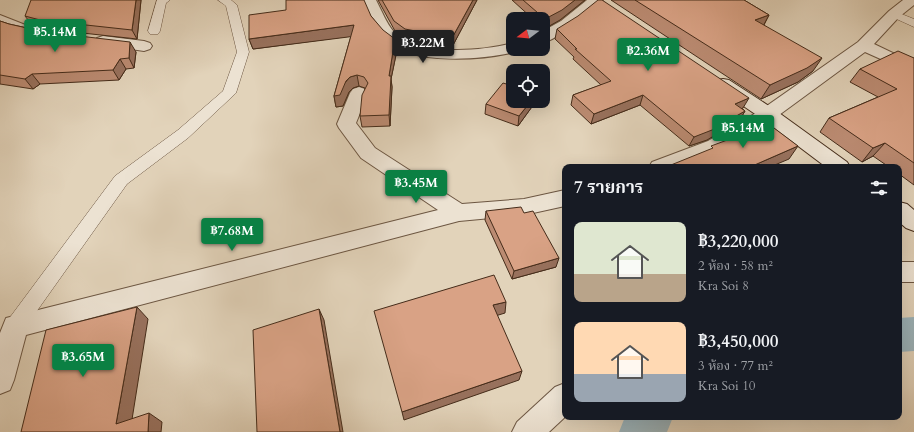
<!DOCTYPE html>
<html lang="th">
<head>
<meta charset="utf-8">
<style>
	body { margin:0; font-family:Cardo,"Noto Serif Thai",serif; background:#20242c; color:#f1f3f6; height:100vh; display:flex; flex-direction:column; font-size:15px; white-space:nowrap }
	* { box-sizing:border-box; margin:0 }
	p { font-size:13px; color:#9ea1a6 }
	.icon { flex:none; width:22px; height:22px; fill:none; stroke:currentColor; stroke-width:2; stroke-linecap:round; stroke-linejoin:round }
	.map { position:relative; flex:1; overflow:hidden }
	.panel { position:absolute; left:562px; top:164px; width:340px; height:256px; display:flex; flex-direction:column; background:#171b24; border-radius:8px; box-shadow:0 4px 16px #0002 }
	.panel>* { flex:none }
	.needle { width:26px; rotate:254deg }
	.controls { position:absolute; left:506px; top:12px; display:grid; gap:8px }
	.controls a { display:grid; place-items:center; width:44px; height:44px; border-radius:8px; background:#171b24; box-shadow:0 4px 16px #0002; font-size:20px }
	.price { position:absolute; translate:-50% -34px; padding:0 9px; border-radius:4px; background:#0b8043; color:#fff; font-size:13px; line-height:26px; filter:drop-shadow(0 1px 2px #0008) }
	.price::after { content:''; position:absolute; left:50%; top:24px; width:12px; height:9px; margin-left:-6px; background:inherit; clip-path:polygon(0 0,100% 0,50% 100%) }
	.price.current { background:#222; color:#fff }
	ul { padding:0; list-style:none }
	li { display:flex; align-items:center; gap:12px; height:100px; padding:0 12px }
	li span { display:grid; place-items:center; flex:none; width:112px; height:80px; border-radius:8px; color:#555 }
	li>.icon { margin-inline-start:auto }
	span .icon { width:48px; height:48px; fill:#fffc; stroke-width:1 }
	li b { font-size:17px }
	h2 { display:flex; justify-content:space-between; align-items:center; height:48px; padding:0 12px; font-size:17px }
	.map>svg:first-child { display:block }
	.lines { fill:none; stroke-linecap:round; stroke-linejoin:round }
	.canal { fill:#9bb4bc; fill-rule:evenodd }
	.lane-casing { stroke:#6c5642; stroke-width:1 }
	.street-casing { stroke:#6c5642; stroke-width:2 }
	.secondary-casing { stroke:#452c1a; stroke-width:2 }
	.lane { fill:#ece2d2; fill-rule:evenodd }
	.street { fill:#ece2d2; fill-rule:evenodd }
	.secondary { fill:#ece2d2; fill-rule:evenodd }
	.wall { fill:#bb8b72; stroke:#452c1a }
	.shaded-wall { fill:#98715d; stroke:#452c1a }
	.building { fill:#d9a285; stroke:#452c1a }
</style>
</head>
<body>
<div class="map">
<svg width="914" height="432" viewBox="0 0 914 432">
	<rect width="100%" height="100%" fill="#e2d3ba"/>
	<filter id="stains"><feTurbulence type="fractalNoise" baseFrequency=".005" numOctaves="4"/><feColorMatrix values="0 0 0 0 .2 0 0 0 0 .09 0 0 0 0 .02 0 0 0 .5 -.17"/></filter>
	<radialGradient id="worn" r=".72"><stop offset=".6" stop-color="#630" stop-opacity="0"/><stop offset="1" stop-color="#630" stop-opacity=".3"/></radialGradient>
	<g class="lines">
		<!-- canal -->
		<g class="canal">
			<path d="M914,317V351L899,352V318Z"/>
			<path d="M625,417H673L667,432H619Z"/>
		</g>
		<defs>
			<g id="lane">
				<path d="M157,0H170L166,3L160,31L158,34H150L148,31Z"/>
				<path d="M218,0H231L237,5L249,52L236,93L188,138L127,184L22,332L15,335L8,332L5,326L8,320L115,176L178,130L223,91L237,52L226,6Z"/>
				<path d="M894,11L914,19V27L890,16L888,14L890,12Z"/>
			</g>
			<g id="street">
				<path d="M362,0H376C382,11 386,23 394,32C419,57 482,51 513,43V49H520L519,51C485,60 412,66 385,40C373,29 368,14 362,0Z"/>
				<path d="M587,0H603C595,12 557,39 543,43V31L561,21Z"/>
				<path d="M903,0H914V5L899,17L874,44L914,63V74L865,52L775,118L722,151L680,167H649L652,162L708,141L761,110L858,42L889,11Z"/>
				<path d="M0,15L28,26L47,31L49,34L47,37C32,41 13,31 0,26Z"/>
				<path d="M103,36L144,41L150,43L152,46L150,49L144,51L97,44L95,41L97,38Z"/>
				<path d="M359,87L365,89L368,93L356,123L375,148L462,204L524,199L565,190V206L524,215L459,221L26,335L14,380L10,390L0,394V333L6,318L438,210L361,158L339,128L337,124L350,93L353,89Z"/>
				<rect x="899" y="262" width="15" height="20"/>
				<path d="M565,383V417L549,432H512L517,422L555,387Z"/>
			</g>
			<g id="secondary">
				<path d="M723,79L729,80L775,110L847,162L850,167H826L761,118L717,88L714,84L717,80Z"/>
				<path d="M899,202L907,204L914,210V231L906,228L899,222Z"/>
			</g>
		</defs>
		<!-- lane casing -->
		<use href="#lane" class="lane-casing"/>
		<!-- street casing -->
		<use href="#street" class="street-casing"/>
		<!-- secondary casing -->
		<use href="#secondary" class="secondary-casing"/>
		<!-- lane -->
		<use href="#lane" class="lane"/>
		<!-- street -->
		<use href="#street" class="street"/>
		<!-- secondary -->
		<use href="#secondary" class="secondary"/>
	</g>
	<!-- wall -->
	<g class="wall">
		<path d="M141,0L137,39L46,29L32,25L25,16Z"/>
		<path d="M378,0H477L452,47L406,39L395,31Z"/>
		<path d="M512,0H585L560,20L544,29L543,28V19H533Z"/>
		<path d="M611,0H744L769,15L764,25L813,71L798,82L761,99Z"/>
		<path d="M371,16L397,50L391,79L392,87L390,126L362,127L360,116L365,88L359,86L353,88L349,92L343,106L336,107L334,96L351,36L253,49L249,39Z"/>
		<path d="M0,21L9,24L45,32L136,52L134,68L126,69L119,80L40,84L33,89L0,84Z"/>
		<path d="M557,29L743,108H742L745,111L739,121L707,140L689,146L640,105L591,124L571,105L573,95L601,85L573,59L574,57L555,39Z"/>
		<path d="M914,58V185L899,174V167H889L873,156L862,162L820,132L829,118L878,97L850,82L860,69Z"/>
		<path d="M513,101H535L534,104L518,126L485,114L486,104Z"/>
		<path d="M486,211L556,267L512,279L485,220Z"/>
	</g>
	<!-- shaded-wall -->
	<g class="shaded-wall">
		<path d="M136,0H141L137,39L132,30Z"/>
		<path d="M473,0H477L452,47V38Z"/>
		<path d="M575,0H585L560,20L544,29L545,19Z"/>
		<path d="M769,15L762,28L755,20Z"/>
		<path d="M354,25L356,36L253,49L249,39Z"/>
		<path d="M395,39L397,50L391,79L392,87L390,126L389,115V76Z"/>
		<path d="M130,42L136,52L134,68L129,58Z"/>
		<path d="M822,58L813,71L798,82L761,99L770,85Z"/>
		<path d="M120,59L126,69L119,80L113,70Z"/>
		<path d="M32,74L40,84L33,89L25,79Z"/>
		<path d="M357,75L359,86L353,88L349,92L343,106L336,107L334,96L350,77Z"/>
		<path d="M643,95L640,105L591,124L594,114Z"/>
		<path d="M749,98L743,108L730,114L735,104Z"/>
		<path d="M531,101H535L534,104L518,126L519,116Z"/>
		<path d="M745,111L739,121L707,140L689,146L694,137Z"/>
		<path d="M885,143L873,156L862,162L873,148Z"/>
		<path d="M798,146L789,159L770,167H750Z"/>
		<path d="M559,258L556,267L512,279L514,271Z"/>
		<path d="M506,302L505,313L492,317L493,305Z"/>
		<path d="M137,307L148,319L130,432L116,424Z"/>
		<path d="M319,309L324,320L343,432H340Z"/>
		<path d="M522,371L519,380L404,420L402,412Z"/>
		<path d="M149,413L162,422L161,432H148Z"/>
	</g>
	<!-- building -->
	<g class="building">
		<path d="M31,0H136L132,30L40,20L25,16Z"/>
		<path d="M286,0H364L371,16L383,30L395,39L389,76H391L389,115L360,116L362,95L368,83L364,77L357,75L350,77L346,81L340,95L334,96L354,25L249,39V15L286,10Z"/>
		<path d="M382,0H473L452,38L405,29L394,21Z"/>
		<path d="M523,0H575L562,10L545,19Z"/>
		<path d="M598,0H602L749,98L735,104L745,111L712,130L694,137L643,95L594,114L573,95L611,81L575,49H577L557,29L578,16Z"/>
		<path d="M635,0H744L769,15L755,20L822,58L807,68L770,85Z"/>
		<path d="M0,21L9,24L45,32L130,42L129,58L120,59L113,70L32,74L25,79L0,75Z"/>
		<path d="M898,51L914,58V163L885,143L873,148L829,118L897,89L860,69Z"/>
		<path d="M503,83L513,86V101H531L519,116L486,104Z"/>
		<path d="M762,119L798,146L750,167H666L713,148L711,146L730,139Z"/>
		<path d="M521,207L524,213L533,211L559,258L514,271L486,211Z"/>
		<path d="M494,275L506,302L493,305L522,371L402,412L374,311Z"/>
		<path d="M137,307L116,424L149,413L148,432H21L46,330Z"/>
		<path d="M319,309L340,432H257L253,330Z"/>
	</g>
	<rect width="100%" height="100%" filter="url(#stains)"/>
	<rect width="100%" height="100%" fill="url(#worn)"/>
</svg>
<div class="controls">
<a><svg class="needle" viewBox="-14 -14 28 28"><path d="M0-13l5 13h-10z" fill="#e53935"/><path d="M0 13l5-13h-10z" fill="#9ea1a6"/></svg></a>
<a><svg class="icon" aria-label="locate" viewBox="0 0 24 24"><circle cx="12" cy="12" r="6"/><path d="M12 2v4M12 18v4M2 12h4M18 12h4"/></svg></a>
</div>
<b class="price" style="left:55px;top:53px">฿5.14M</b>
<b class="price current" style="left:423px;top:64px">฿3.22M</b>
<b class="price" style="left:648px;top:72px">฿2.36M</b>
<b class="price" style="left:743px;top:149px">฿5.14M</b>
<b class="price" style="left:416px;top:204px">฿3.45M</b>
<b class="price" style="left:232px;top:252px">฿7.68M</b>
<b class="price" style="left:83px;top:378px">฿3.65M</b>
<section class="panel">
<h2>7 รายการ<svg class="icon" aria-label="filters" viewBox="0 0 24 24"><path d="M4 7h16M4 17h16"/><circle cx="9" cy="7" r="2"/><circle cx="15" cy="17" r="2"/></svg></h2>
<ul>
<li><span style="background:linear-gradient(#dfe7d0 65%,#b9a48a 0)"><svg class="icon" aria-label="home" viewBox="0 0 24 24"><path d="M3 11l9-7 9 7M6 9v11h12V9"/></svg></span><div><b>฿3,220,000</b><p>2 ห้อง · 58 m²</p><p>Kra Soi 8</p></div></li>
<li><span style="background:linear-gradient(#ffd9b3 65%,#9aa5b1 0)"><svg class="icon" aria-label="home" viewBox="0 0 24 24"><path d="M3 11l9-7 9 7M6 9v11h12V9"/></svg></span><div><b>฿3,450,000</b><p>3 ห้อง · 77 m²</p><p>Kra Soi 10</p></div></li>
</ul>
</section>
</div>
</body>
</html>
